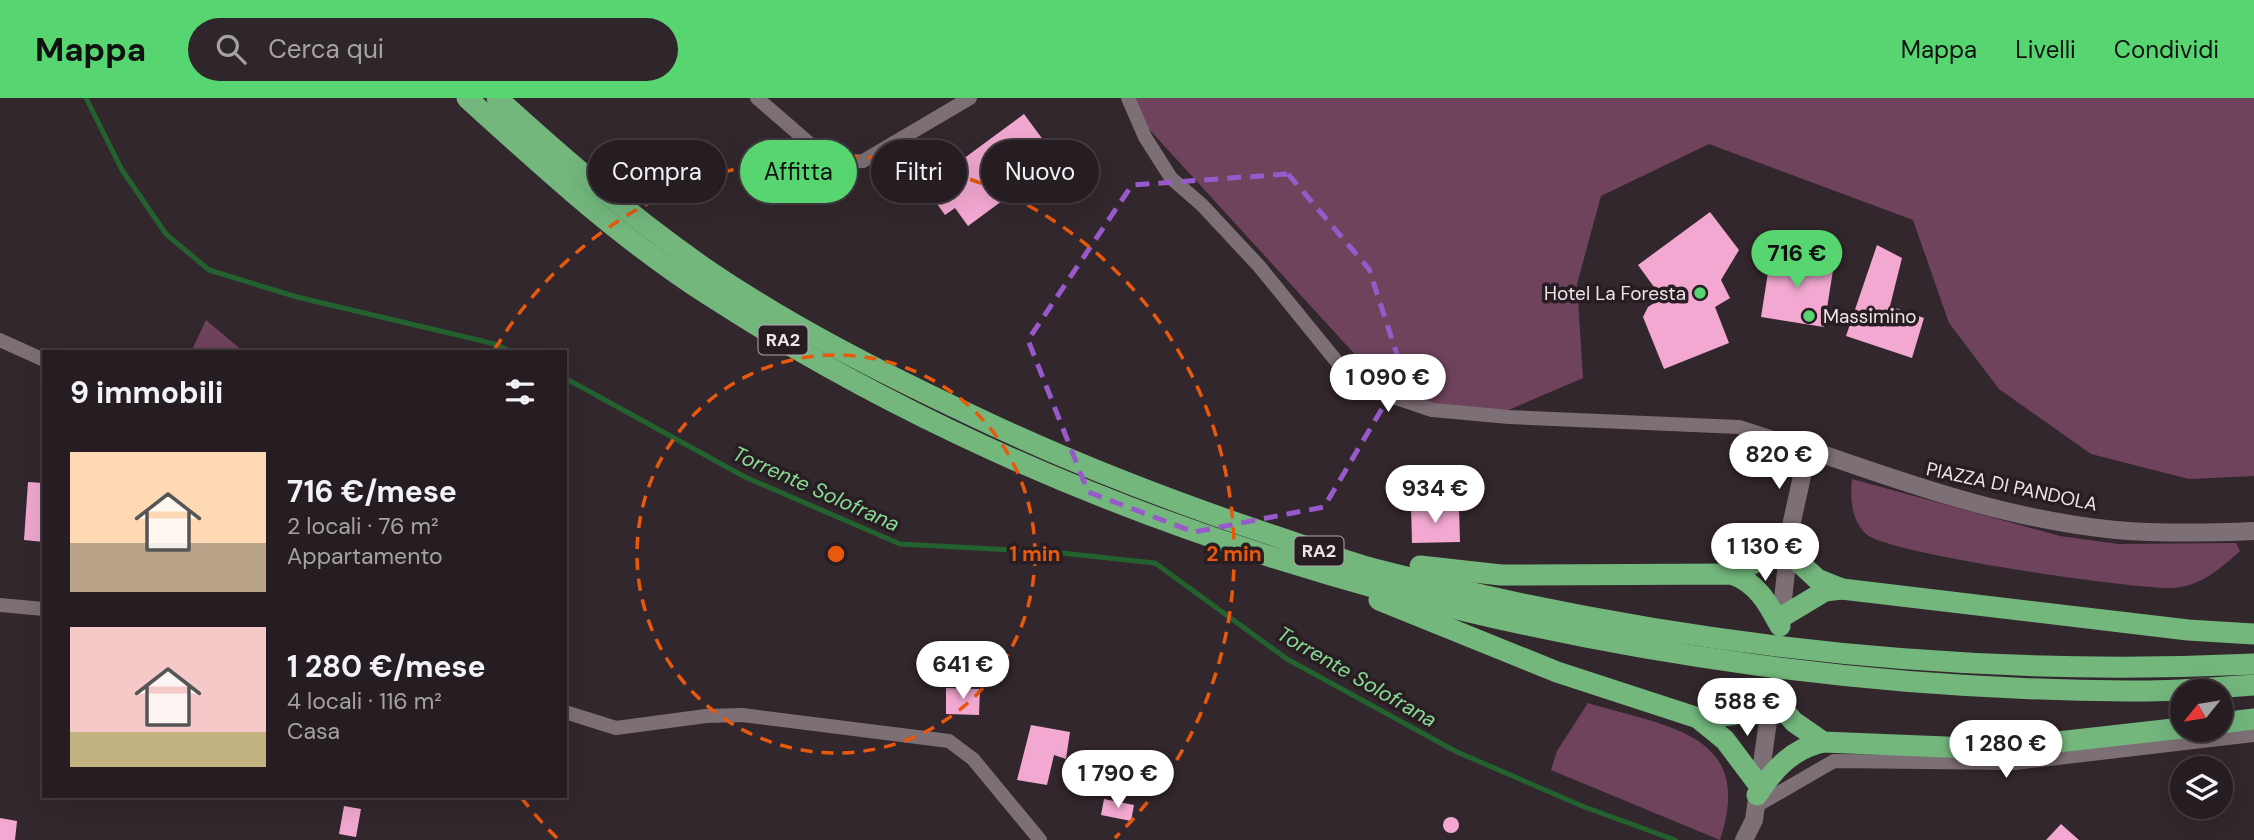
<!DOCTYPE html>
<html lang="it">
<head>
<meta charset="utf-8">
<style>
	body { margin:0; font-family:"DM Sans",sans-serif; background:#2e262a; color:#f1f3f6; height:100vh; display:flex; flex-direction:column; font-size:26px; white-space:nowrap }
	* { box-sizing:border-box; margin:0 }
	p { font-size:23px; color:#a4a2a5 }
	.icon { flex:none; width:38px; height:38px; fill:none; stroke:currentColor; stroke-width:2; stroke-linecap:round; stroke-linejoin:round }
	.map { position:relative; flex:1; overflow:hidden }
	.details { position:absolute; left:42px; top:252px; width:525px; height:448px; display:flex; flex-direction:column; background:#261d22; border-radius:0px; box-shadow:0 7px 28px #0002,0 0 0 2px #423b40 }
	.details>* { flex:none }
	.guide { position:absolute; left:588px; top:42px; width:665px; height:63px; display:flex; gap:14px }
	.needle { width:46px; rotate:240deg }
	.buttons { position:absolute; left:2170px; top:581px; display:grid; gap:14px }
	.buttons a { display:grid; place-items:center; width:63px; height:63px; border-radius:50%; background:#261d22; box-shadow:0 7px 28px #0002,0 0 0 2px #423b40; font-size:35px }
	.price { position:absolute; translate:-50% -60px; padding:0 16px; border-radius:24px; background:#fff; color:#222; font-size:23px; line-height:46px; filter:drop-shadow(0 2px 4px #0008) }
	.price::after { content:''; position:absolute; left:50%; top:42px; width:21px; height:16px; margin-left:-10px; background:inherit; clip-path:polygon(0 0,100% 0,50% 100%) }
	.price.on { background:#57d570; color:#111 }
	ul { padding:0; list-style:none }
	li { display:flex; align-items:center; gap:21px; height:175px; padding:0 28px }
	li span { display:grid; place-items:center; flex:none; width:196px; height:140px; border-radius:0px; color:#555 }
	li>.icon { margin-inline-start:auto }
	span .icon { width:84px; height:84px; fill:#fffc; stroke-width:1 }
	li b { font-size:30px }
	h2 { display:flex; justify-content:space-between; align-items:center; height:84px; padding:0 28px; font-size:30px }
	.pill { padding:0 24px; border-radius:32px; background:#261d22; box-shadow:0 7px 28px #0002,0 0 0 2px #423b40; font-size:24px; line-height:63px }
	.pill.on { background:#57d570; color:#111 }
	header { display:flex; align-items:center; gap:42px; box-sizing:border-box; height:98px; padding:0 35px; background:#57d570; color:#111 }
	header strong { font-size:33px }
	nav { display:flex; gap:38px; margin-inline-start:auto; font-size:24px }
	.search { width:490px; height:63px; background:#2e262a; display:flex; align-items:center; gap:18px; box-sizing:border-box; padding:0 24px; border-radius:38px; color:#a4a2a5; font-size:26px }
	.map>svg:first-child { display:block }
	.green { fill:#70435d }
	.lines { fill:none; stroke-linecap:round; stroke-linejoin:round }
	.stream { stroke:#23612f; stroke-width:5 }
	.building { fill:#f2a8d1 }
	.minor { stroke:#7d6f76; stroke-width:14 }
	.tertiary { stroke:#7d6f76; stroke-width:18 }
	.motorway { stroke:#73b77d; stroke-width:21 }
	.marked { fill:none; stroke:#985aca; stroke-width:5; stroke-dasharray:14 9; stroke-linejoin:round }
	.ring { fill:none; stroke:#e8590c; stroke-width:3.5; stroke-dasharray:12 9 }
	.poi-dot { fill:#57d570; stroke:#281d23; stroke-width:2.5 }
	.labels { text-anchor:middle; stroke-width:7; stroke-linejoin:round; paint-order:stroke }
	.shield { fill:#281d23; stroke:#b2a9ae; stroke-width:2 }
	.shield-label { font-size:18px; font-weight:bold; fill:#ede5e9 }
	.poi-label { font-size:19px; fill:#ede5e9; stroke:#281d23; text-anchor:end }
	.street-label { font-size:19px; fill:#ede5e9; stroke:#281d23 }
	.water-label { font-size:21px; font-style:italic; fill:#87dc93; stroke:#281d23 }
	.centre { fill:#e8590c; stroke:#281d23; stroke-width:3.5 }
	.ring-label { font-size:21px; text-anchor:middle; font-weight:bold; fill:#e8590c; stroke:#281d23; stroke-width:7; stroke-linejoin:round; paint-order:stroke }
</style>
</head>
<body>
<header>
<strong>Mappa</strong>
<div class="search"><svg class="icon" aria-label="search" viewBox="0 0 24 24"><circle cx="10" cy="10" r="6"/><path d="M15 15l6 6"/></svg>Cerca qui</div>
<nav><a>Mappa</a><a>Livelli</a><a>Condividi</a></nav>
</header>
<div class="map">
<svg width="2254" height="742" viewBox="0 0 2254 742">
	<rect width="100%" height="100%" fill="#32272d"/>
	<!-- green -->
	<g class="green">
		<path d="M1127,0H2254V378L2189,381L2091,356L1999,291L1949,225L1913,122L1709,46L1601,98L1577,186L1583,280L1499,316L1402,308L1137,18Z"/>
		<path d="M206,222L244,254H191Z"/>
		<path d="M1852,381L2060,438L2118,446L2236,445L2240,453C2221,470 2199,490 2171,490C2132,491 1888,456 1866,436C1851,422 1850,399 1852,381Z"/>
		<path d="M1588,605C1666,629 1756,634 1720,742L1551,672L1557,653Z"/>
	</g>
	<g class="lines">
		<!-- stream -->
		<g class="stream">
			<path d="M86,0L122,72L166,136L209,172L297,199L495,246L512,254"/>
			<path d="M565,280L745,379L900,446L1052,454L1155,465L1287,561L1455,653L1582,708L1675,742"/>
		</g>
	</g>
	<!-- building -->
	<g class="building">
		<path d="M1024,16L1058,62L968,128L955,110L945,117L925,89Z"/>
		<path d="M1710,114L1739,152L1721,182L1730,200L1715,209L1729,245L1664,271L1643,219L1648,209L1662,200L1638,167Z"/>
		<path d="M1877,147L1902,160L1890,208L1924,220L1912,260L1846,238Z"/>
		<path d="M1771,155L1834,166L1824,229L1761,219Z"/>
		<path d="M28,384L44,385V444L24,442Z"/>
		<path d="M1427,408L1459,409L1460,444L1412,445L1411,409Z"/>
		<path d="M946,590L980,591L979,617L946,616Z"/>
		<path d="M1031,627L1070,634L1066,661L1054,657L1047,687L1017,682Z"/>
		<path d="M1104,701L1134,707L1131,723L1101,717Z"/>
		<path d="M344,708L361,711L356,739L339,736Z"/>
		<circle cx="1451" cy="727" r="8"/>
		<path d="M0,720L17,723L15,742H0Z"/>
		<path d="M2061,726L2079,742H2046Z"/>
	</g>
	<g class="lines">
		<!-- minor -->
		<g class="minor">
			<path d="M757,0L832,65L863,63L970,0"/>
			<path d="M1128,0L1145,39L1171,80L1202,107L1259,168L1342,270L1379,294L1432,312L1509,319L1739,329L1808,351"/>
			<path d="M0,242L44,262"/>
			<path d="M0,507L44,511"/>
			<path d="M565,614L616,630L706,618L742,617L949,643L973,661L1040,742"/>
			<path d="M1756,708L1834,663L2015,665L2254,637"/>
		</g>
		<!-- tertiary -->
		<g class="tertiary">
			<path d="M1780,529L1791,428L1808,351C1908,386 2010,422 2116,432C2162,436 2208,435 2254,433"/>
			<path d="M1744,742L1754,722L1773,588"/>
		</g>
		<!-- motorway -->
		<g class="motorway">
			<path d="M467,0C544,70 620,140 707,196C1119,463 1640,590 2128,593C2170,594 2212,590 2254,587"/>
			<path d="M497,0C563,60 630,118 703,169C786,226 878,273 969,316C1069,364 1172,404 1278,439C1311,450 1344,463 1378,472C1663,546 1959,580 2254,566"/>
			<path d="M1788,454L1817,481L1842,491"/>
			<path d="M1420,468L1501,477L1732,476C1757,485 1768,505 1780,528"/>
			<path d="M1732,476L1770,457L1789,442"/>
			<path d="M1379,502L1557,574L1698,620L1732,617L1772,600"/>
			<path d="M1780,520L1825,493L1842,491L2188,532L2254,536"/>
			<path d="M1773,591L1782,610L1794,624L1823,644L1995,651L2182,630"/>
			<path d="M1698,620L1725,642L1758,686"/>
			<path d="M2221,625L2254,621"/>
			<path d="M1757,697C1774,671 1792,651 1823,644"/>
		</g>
	</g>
	<!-- marked area -->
	<path class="marked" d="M1288,76L1369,171L1403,275L1324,409L1194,434L1088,394L1028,242L1132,87Z"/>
	<!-- distance rings -->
	<g class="ring">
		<circle cx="836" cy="456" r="199"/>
		<path d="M557 740A398 398 0 0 1 520 698M495 251A398 398 0 1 1 1115 740"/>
	</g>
	<!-- markers -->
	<g class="poi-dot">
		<circle cx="1700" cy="195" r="7"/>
		<circle cx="1809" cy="218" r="7"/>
	</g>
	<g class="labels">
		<!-- shield labels -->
		<g class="shield">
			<rect x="758.5" y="227.5" width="49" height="29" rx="5"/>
			<rect x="1294.5" y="438.5" width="49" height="29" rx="5"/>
		</g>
		<g class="shield-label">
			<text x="783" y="248">RA2</text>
			<text x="1319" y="459">RA2</text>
		</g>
		<!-- poi labels -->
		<g class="poi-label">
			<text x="1686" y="202">Hotel La Foresta</text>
			<text x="1823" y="225" text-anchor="start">Massimino</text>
		</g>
		<!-- street labels -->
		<g class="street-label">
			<text transform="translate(2012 388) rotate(12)" y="7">PIAZZA DI PANDOLA</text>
		</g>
		<!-- water labels -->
		<g class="water-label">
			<text transform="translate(816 391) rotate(24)" y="7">Torrente Solofrana</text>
			<text transform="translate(1357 579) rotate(30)" y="7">Torrente Solofrana</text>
		</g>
	</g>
	<circle cx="836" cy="456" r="10" class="centre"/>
	<g class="ring-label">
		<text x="1035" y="463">1 min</text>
		<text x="1234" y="463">2 min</text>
	</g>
</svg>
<div class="buttons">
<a><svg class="needle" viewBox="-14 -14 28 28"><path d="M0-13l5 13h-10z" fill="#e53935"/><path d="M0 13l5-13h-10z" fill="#a4a2a5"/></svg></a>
<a><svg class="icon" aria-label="layers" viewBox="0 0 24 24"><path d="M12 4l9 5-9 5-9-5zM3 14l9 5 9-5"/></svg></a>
</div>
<b class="price on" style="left:1797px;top:192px">716 €</b>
<b class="price" style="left:1388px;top:316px">1 090 €</b>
<b class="price" style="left:1779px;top:393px">820 €</b>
<b class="price" style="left:1435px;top:427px">934 €</b>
<b class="price" style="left:1765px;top:485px">1 130 €</b>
<b class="price" style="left:963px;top:603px">641 €</b>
<b class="price" style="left:1747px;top:640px">588 €</b>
<b class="price" style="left:2006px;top:682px">1 280 €</b>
<b class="price" style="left:1118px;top:712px">1 790 €</b>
<div class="guide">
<a class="pill">Compra</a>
<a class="pill on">Affitta</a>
<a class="pill">Filtri</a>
<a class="pill">Nuovo</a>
</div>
<section class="details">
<h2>9 immobili<svg class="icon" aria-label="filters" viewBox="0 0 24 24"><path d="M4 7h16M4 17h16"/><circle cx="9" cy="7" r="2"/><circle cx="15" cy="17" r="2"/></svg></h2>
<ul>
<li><span style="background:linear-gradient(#ffd9b3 65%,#b9a48a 0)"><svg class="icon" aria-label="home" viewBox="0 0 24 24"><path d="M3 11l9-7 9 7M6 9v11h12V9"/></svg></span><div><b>716 €/mese</b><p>2 locali · 76 m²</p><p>Appartamento</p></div></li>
<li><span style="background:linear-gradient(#f6c9c9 75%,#c2b280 0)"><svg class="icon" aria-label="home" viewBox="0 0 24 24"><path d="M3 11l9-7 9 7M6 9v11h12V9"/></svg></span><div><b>1 280 €/mese</b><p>4 locali · 116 m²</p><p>Casa</p></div></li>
</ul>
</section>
</div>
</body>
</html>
